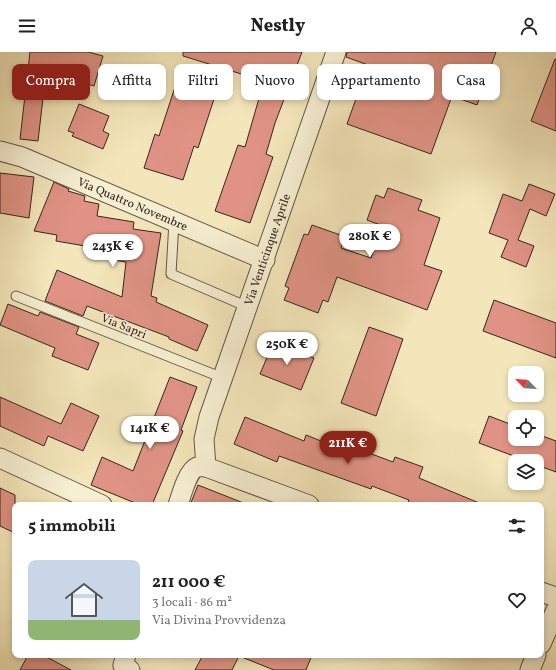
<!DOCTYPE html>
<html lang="it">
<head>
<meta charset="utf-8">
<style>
	body { margin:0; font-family:Vollkorn,serif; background:#f6f6f6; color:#222; height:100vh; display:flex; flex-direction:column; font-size:15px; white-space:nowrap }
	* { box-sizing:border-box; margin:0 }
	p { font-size:13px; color:#767676 }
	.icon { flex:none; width:22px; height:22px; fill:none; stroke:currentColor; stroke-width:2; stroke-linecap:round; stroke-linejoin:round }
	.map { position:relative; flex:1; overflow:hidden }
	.sheet { position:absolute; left:12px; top:450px; width:532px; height:156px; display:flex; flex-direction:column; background:#fff; border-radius:8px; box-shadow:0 2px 6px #0003 }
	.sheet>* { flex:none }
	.banner { position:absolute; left:12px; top:12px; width:532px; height:36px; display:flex; gap:8px }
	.needle { width:26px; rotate:294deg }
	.controls { position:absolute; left:508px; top:314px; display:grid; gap:8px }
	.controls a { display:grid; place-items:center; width:36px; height:36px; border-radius:8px; background:#fff; box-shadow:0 2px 6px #0003; font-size:20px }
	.price { position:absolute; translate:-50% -34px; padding:0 9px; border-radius:14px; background:#fff; color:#222; font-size:13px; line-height:26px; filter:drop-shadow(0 1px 2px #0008) }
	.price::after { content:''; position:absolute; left:50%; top:24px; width:12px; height:9px; margin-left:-6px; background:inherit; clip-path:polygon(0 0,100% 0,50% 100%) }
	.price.active { background:#8f2418; color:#fff }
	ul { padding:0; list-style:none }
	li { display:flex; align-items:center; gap:12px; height:100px; padding:0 16px }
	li+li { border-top:1px solid #e0e0e0 }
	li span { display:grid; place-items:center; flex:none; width:112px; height:80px; border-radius:8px; color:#555 }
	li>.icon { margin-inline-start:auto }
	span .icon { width:48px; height:48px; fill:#fffc; stroke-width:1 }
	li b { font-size:17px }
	h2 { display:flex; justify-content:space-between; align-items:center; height:48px; padding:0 16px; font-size:17px }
	.pill { padding:0 14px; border-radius:8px; background:#fff; box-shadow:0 2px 6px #0003; font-size:14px; line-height:36px }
	.pill.active { background:#8f2418; color:#fff }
	header { display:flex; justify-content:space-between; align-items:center; height:52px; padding:0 16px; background:#fff; font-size:18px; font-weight:800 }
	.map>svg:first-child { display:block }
	.building { fill:#e09385; stroke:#352620 }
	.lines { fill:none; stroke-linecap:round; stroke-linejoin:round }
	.lane-casing { stroke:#645646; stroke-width:11 }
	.street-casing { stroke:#645646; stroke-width:21 }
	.lane { stroke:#f7efd2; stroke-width:9 }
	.street { stroke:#f7efd2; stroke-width:19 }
	.labels { text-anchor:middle; stroke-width:3; stroke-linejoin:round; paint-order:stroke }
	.street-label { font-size:12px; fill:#352620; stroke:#f7efd2 }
</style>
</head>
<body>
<header><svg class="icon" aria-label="menu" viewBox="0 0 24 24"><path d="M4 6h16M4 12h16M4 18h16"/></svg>Nestly<svg class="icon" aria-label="person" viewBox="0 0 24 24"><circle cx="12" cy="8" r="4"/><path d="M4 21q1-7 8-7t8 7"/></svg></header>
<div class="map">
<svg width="556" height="618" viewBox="0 0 556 618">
	<rect width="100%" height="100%" fill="#f3e6ba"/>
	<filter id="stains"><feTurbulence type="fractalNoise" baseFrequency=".005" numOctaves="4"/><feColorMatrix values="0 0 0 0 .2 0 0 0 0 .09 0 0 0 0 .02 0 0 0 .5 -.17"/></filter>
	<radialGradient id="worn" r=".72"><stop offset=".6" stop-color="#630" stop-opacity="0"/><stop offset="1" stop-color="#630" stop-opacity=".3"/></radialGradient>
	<!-- building -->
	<g class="building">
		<path d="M30,0H88L103,4L94,34L46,20L38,89L20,87Z"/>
		<path d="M183,0H302L275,71L266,102L273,105L250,171L215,159L238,93L245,95L264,29L183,4Z"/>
		<path d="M347,0H496L477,53L452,44L431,102L347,72L368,13L346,5Z"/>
		<path d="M555,7H556V79L531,69Z"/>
		<path d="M175,35L214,47L198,96L194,94L183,128L144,116L155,82L159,84Z"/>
		<path d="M79,52L109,64L103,79L109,82L103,97L72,84L74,81L68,79Z"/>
		<path d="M0,121L34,125L29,166L0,161Z"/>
		<path d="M54,130L69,137L68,139L85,144L84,149L99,152L97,164L134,170L133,177L161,181L151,244L157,246L156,250L208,273L197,299L169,287V285L87,254L83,264L45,249L57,218L122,245L126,210L96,205L97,196L56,189L57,183L34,179Z"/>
		<path d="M529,132L555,142L546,164L530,157L518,188L534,194L526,215L501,205L508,188L489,181L503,142L522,149Z"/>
		<path d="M388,136L422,148L418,158L440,166L424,213L442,219L427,258L337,225L328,250L323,248L318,261L284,248L289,236L285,234L304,182L308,183L312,173L346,185L341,196L371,206L383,174L367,168L376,143L384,146Z"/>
		<path d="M494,248L556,271V306L483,279Z"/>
		<path d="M8,252L38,264L40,260L79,275L76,282L99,291L88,318L52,304L55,296L0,273Z"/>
		<path d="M369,275L403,287L376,364L341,351Z"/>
		<path d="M274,289L314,306L301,338L260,322Z"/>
		<path d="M170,325L197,335L181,378L183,379L152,453H140L91,433L102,405L133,419Z"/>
		<path d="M0,345L61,372L71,351L99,364L83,399L48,384L44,394L0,374Z"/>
		<path d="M489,364L515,374V387H537V382L556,389V420L537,413V409H527L479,391Z"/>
		<path d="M245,365L304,389L306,383L351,401L353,395L393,410L395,405L423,415L419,426L484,453H407L409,448L372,434L371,437L279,404L277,410L234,392Z"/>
		<path d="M198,433L246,452V453H190Z"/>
		<path d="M0,436L15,443V481L0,474Z"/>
		<path d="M28,603H43L71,618H20Z"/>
		<path d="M203,603H312L306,618H274L239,604L232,618H195Z"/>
	</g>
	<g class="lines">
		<defs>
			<g id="lane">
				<path d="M174,169L171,222L248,255"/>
				<path d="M16,244L223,326"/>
			</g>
			<g id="street">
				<path id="s1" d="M0,99L22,105L265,208"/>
				<path d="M0,406L102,453"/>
				<path id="s2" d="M206,415L204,387L209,365L336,0"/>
				<path d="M178,453C181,444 188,418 197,415C199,414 204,415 206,415L309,453"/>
				<path d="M541,540L556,545"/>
				<path d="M541,592L556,558"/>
				<path d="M126,603L123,613L130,618"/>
				<path d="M530,618L536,603"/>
			</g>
		</defs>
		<!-- lane casing -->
		<use href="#lane" class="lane-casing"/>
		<!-- street casing -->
		<use href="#street" class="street-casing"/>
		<!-- lane -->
		<use href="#lane" class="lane"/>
		<!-- street -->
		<use href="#street" class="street"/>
	</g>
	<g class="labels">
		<!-- street labels -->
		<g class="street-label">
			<text dy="4" stroke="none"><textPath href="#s1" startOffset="143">Via Quattro Novembre</textPath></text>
			<text dy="4" stroke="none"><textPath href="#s2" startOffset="228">Via Venticinque Aprile</textPath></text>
			<text transform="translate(124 274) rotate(22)" y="4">Via Sapri</text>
		</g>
	</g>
	<rect width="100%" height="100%" filter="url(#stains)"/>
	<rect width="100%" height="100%" fill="url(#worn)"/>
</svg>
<div class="controls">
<a><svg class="needle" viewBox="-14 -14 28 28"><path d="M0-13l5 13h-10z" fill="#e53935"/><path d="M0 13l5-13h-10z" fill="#767676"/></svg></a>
<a><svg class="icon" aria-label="locate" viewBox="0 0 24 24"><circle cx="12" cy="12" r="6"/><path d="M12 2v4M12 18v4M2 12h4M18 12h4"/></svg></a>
<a><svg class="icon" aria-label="layers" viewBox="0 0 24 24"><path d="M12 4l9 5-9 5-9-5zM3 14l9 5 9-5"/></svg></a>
</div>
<b class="price" style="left:370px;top:206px">280K €</b>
<b class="price" style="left:113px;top:216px">243K €</b>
<b class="price" style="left:287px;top:314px">250K €</b>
<b class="price" style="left:150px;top:398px">141K €</b>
<b class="price active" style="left:348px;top:413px">211K €</b>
<div class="banner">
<a class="pill active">Compra</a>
<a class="pill">Affitta</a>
<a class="pill">Filtri</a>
<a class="pill">Nuovo</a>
<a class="pill">Appartamento</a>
<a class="pill">Casa</a>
</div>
<section class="sheet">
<h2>5 immobili<svg class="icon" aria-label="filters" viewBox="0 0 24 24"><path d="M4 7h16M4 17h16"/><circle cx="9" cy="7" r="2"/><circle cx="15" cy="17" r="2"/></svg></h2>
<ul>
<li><span style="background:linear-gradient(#c9d6e8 75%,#8fb573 0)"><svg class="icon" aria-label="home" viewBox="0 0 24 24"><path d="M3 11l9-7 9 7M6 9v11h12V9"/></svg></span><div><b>211 000 €</b><p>3 locali · 86 m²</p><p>Via Divina Provvidenza</p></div><svg class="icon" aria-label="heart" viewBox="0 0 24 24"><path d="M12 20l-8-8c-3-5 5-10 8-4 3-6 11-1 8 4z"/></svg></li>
</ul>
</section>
</div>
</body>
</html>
